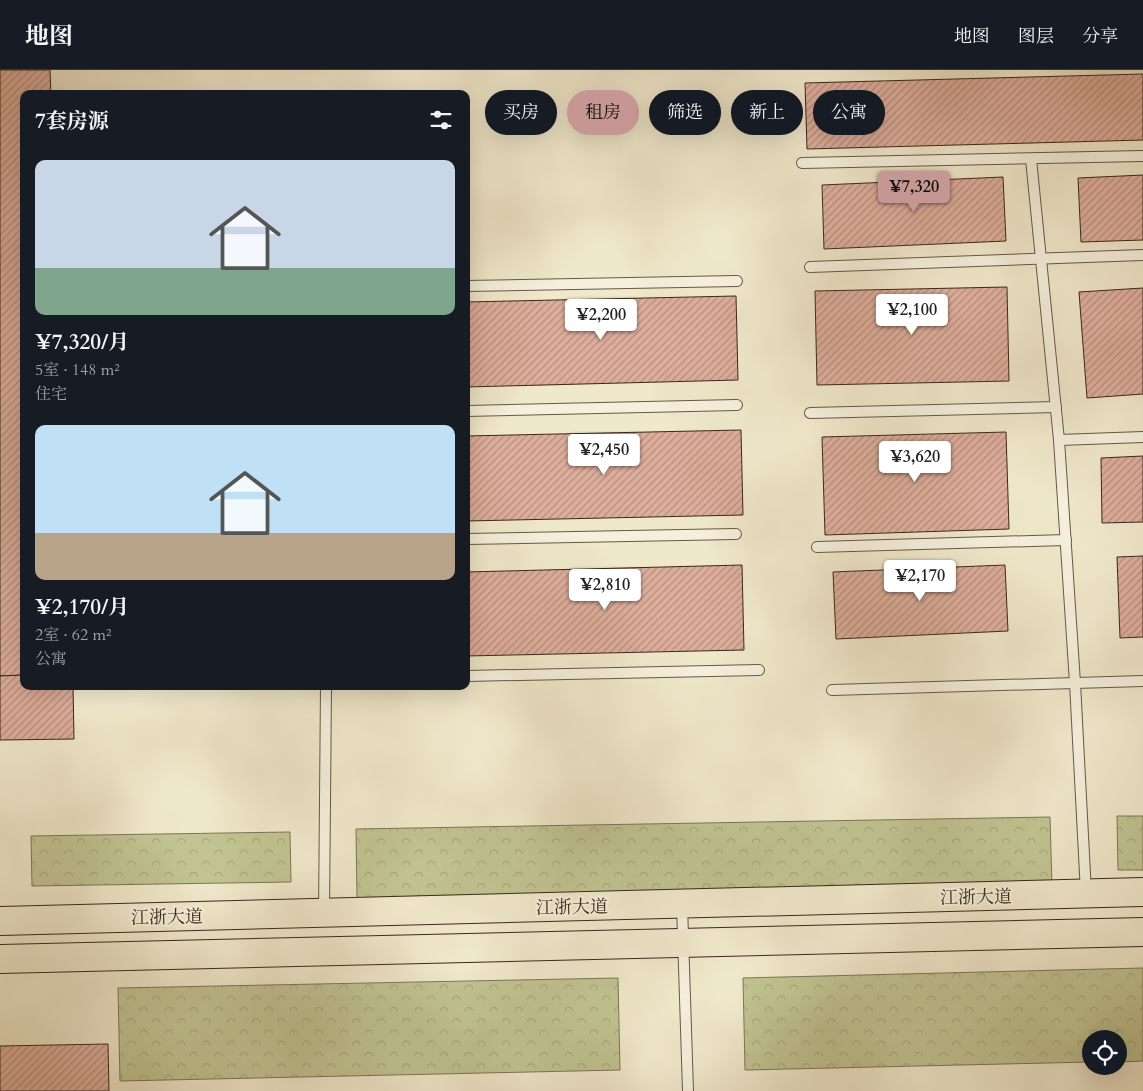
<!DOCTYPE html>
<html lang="zh">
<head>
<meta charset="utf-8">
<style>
	body { margin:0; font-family:Cardo,"Noto Serif SC",serif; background:#242831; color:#f1f3f6; height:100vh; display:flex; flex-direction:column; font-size:19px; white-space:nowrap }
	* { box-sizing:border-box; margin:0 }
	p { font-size:16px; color:#9ea1a6 }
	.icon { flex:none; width:28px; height:28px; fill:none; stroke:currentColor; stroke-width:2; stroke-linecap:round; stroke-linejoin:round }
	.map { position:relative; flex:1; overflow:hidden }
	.details { position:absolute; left:20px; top:20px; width:450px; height:600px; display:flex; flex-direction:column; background:#171b24; border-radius:10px; box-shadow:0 5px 20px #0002 }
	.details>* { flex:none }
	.guide { position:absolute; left:485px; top:20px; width:475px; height:45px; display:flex; gap:10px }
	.tools { position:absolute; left:1082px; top:960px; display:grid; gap:10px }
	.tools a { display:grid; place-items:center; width:45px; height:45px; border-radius:50%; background:#171b24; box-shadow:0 5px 20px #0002; font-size:25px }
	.price { position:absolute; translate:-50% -42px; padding:0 11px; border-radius:5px; background:#fff; color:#222; font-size:16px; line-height:32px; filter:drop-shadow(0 1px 2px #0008) }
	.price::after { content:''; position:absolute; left:50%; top:30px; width:15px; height:11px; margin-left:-8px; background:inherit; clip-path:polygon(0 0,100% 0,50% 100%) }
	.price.selected { background:#c59692; color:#111 }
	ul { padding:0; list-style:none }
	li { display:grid; align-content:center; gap:10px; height:265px; padding:0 15px }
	li span { display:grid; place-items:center; height:155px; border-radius:10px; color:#555 }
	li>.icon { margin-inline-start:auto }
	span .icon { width:90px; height:90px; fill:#fffc; stroke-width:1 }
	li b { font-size:21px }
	h2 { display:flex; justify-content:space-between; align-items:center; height:60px; padding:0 15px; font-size:21px }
	.pill { padding:0 18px; border-radius:22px; background:#171b24; box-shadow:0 5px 20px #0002; font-size:18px; line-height:45px }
	.pill.selected { background:#c59692; color:#111 }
	header { display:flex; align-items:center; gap:30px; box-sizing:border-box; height:70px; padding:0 25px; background:#171b24; border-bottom:1px solid #363941 }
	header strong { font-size:24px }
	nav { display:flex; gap:28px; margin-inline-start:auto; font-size:18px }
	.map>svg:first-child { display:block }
	.forest { fill:url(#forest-crowns); stroke:#7e7655 }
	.building { fill:url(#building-hatch); stroke:#3b2818 }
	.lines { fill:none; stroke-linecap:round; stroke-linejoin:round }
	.service-casing { stroke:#685845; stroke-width:12 }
	.primary-casing { stroke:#3b2818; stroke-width:30 }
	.service { stroke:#f5f0dd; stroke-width:10 }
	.primary { stroke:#f0e8cb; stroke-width:28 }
	.labels { text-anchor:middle; stroke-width:4.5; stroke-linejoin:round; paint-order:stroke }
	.street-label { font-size:18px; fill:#3b2818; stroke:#f5f0dd }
</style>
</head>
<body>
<header>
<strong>地图</strong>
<nav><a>地图</a><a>图层</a><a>分享</a></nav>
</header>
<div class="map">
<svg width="1143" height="1021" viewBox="0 0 1143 1021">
	<defs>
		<pattern id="forest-crowns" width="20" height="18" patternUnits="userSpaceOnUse" patternTransform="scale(1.25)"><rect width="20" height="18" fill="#c1c492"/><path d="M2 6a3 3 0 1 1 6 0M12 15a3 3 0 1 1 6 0" fill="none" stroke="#a7a87d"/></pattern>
		<pattern id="building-hatch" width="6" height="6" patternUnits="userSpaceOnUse" patternTransform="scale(1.25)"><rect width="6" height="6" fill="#deae9c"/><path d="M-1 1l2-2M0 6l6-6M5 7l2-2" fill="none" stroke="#b58e7e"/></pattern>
	</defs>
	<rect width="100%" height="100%" fill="#f0e8cb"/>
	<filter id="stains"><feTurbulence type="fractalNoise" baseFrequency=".004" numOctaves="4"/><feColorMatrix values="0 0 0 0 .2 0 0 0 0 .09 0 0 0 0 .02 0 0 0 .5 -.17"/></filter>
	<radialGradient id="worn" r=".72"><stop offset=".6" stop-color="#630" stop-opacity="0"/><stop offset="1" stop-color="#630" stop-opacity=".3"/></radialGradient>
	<!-- forest -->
	<g class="forest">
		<path d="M1143,746V800H1118L1117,746Z"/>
		<path d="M1050,747L1052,815L357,828L356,759Z"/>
		<path d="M290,762L291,812L32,816L31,766Z"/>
		<path d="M1143,898V991L1119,992V969H1091V992L745,1000L743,908Z"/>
		<path d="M618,908L620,1000L120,1011L118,918Z"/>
	</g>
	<!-- building -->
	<g class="building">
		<path d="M0,0H50L51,24H24V605L0,606Z"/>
		<path d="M1143,4V70L807,79L805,13Z"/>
		<path d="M1143,105V170L1081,172L1078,108Z"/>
		<path d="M1003,107L1006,171L824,179L822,115Z"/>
		<path d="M1007,217L1009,311L817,315L815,221Z"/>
		<path d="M1143,218V324L1087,328L1079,222Z"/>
		<path d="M736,226L738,310L466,317V232Z"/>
		<path d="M741,360L743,445L466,451V366Z"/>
		<path d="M1006,362L1009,459L825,465L822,367Z"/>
		<path d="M1143,386V452L1102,453L1101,388Z"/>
		<path d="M1143,486V567L1120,568L1117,487Z"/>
		<path d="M742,495L744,580L466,586V502Z"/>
		<path d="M1005,495L1008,561L836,569L833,502Z"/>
		<path d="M24,605V616H73L74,669L0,670V606Z"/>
		<path d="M108,974L109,1021H0V976Z"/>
	</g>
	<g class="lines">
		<defs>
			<g id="service">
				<path d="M1031,89L1059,370L1075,613L1086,823"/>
				<path d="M802,93L1143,86"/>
				<path d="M810,197L1143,185"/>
				<path d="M466,216L737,211"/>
				<path d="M466,341L737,335"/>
				<path d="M810,343L1056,337"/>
				<path d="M1059,370L1143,367"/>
				<path d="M466,469L736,464"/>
				<path d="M817,477L1066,470"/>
				<path d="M466,606L759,600"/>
				<path d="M832,620L1143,611"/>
				<path d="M682,835L688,1021"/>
				<path d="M324,843L326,616"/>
			</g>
			<g id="primary">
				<path d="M0,851L1143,822"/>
				<path d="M0,889L1143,862"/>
			</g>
		</defs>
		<!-- service casing -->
		<use href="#service" class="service-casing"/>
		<!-- primary casing -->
		<use href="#primary" class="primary-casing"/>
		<!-- service -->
		<use href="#service" class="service"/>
		<!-- primary -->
		<use href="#primary" class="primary"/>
	</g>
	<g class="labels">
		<!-- street labels -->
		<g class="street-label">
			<text transform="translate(976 827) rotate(-1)" y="6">江浙大道</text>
			<text transform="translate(572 837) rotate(-1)" y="6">江浙大道</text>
			<text transform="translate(167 847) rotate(-1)" y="6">江浙大道</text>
		</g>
	</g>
	<rect width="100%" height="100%" filter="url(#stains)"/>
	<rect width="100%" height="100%" fill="url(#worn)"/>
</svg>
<div class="tools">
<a><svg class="icon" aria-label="locate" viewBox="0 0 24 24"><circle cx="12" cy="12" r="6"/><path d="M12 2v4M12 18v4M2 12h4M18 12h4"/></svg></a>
</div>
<b class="price selected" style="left:914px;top:143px">¥7,320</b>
<b class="price" style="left:912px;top:266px">¥2,100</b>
<b class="price" style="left:601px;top:271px">¥2,200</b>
<b class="price" style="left:604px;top:406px">¥2,450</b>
<b class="price" style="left:915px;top:413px">¥3,620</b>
<b class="price" style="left:920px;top:532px">¥2,170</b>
<b class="price" style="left:605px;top:541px">¥2,810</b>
<div class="guide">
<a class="pill">买房</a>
<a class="pill selected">租房</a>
<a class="pill">筛选</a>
<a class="pill">新上</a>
<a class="pill">公寓</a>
</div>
<section class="details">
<h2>7套房源<svg class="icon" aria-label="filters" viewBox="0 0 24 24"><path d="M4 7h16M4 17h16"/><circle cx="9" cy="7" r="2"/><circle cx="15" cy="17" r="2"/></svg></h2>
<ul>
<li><span style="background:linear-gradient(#c9d6e8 70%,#7fa58c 0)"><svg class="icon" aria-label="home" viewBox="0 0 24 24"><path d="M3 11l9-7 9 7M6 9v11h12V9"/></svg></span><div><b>¥7,320/月</b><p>5室 · 148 m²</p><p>住宅</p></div></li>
<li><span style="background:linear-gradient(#bfe0f5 70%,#b9a48a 0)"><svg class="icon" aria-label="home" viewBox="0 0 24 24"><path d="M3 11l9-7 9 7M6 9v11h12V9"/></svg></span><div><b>¥2,170/月</b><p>2室 · 62 m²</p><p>公寓</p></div></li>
</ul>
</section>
</div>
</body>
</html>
